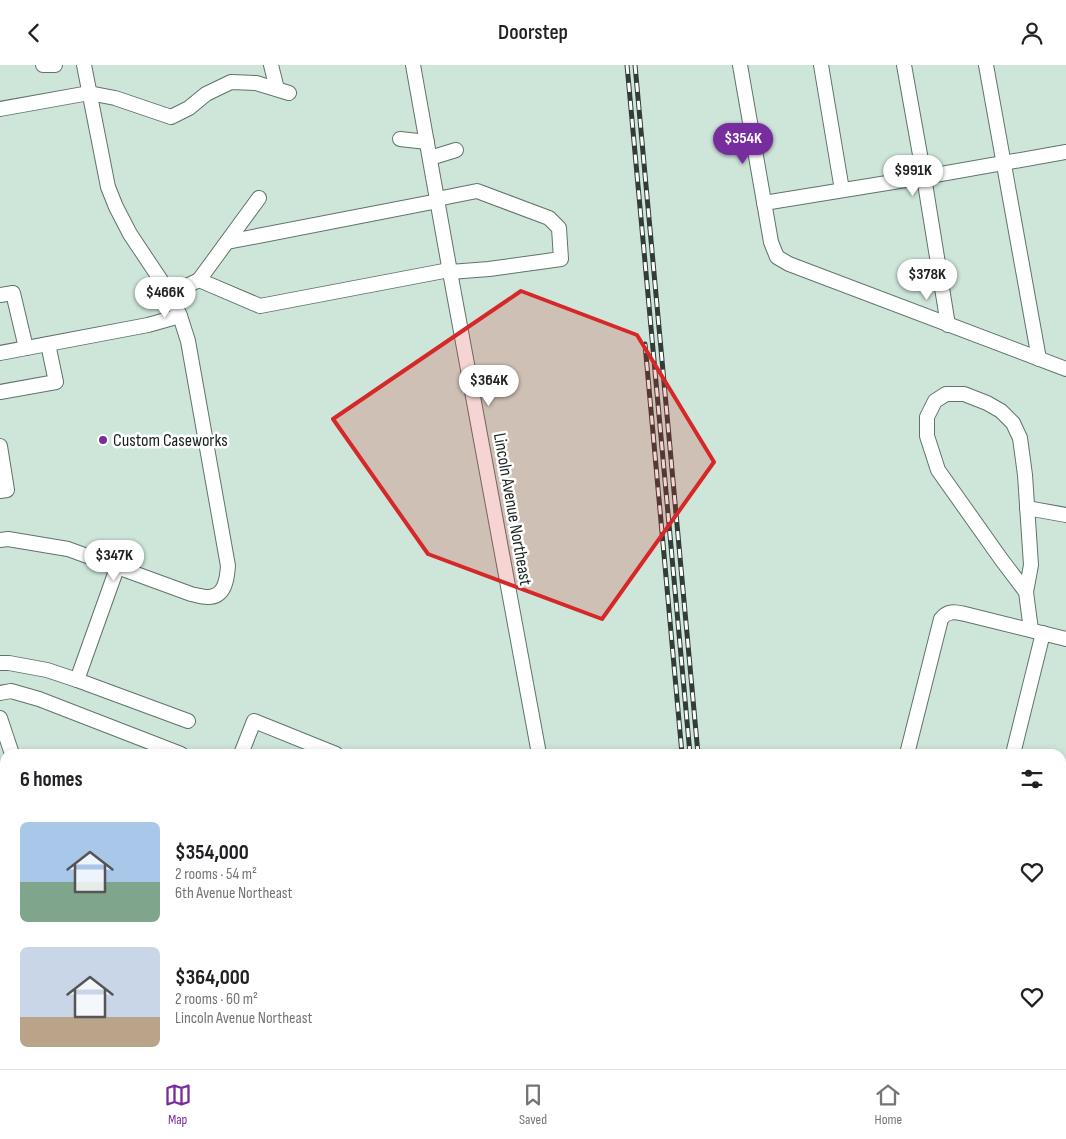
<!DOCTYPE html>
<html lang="en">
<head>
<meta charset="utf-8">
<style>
	body { margin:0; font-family:"Sofia Sans Condensed",sans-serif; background:#f2f2f2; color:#202124; height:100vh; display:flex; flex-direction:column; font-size:19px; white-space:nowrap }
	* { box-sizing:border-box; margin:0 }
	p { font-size:16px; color:#757577 }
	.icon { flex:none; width:28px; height:28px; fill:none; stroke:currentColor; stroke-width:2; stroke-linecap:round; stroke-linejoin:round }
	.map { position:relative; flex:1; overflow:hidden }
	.drawer { position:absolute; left:0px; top:684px; width:1066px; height:321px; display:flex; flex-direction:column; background:#fff; border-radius:15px 15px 0 0; box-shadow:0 2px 8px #0003 }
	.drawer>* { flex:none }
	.price { position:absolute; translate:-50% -42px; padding:0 11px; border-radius:18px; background:#fff; color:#222; font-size:16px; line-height:32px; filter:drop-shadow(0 1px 2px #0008) }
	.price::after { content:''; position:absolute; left:50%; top:30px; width:15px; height:11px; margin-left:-8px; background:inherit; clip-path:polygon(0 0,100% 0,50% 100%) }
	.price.on { background:#782d9f; color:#fff }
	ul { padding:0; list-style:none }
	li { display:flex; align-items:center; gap:15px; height:125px; padding:0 20px }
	li span { display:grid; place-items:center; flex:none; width:140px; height:100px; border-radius:8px; color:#555 }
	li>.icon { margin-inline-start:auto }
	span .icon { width:60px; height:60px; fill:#fffc; stroke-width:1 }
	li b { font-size:21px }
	h2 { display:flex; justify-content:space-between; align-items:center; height:60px; padding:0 20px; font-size:21px }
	header { display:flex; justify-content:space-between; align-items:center; height:65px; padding:0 20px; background:#fff; font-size:22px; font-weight:600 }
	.dock { display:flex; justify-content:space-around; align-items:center; height:70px; border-top:1px solid #e0e0e0; background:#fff; font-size:14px; color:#757577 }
	.dock a { display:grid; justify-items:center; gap:2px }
	.dock .on { color:#782d9f }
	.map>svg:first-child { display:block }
	.built { fill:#bcdbcb }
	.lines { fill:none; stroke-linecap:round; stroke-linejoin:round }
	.minor-casing { stroke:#5e7469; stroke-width:16 }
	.major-casing { stroke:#fff; stroke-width:20 }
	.highway-casing { stroke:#fff; stroke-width:24 }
	.minor { stroke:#fff; stroke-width:14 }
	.major { stroke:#aac49a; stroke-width:18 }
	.highway { stroke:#729d56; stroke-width:21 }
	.rail-casing { stroke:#323d37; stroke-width:5 }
	.rail { stroke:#fff; stroke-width:3; stroke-dasharray:9; stroke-linecap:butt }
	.marked { fill:#d62828; fill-opacity:0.2; stroke:#d62828; stroke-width:4; stroke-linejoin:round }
	.poi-dot { fill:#782d9f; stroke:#fff; stroke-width:2 }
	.labels { text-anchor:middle; stroke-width:5; stroke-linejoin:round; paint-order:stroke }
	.poi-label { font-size:18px; fill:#1a241f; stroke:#fff; text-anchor:start }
	.street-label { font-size:18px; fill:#1a241f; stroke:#fff }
</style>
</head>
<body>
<header><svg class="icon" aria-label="back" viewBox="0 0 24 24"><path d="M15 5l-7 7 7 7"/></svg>Doorstep<svg class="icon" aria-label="person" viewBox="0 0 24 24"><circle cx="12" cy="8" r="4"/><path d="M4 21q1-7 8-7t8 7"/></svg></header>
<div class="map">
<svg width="1066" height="1004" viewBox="0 0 1066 1004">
	<rect width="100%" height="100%" fill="#cee6da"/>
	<!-- built -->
	<path class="built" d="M0,857L5,864V1000H103L106,1004H0Z"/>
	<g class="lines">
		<defs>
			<g id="minor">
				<path d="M43,0H55"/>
				<path d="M271,0L277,24"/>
				<path d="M413,0L450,207L539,689"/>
				<path d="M740,0L771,177L777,192L789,199L1066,304"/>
				<path d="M821,0L842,125"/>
				<path d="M904,0L924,112L948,260"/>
				<path d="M986,0L1039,294"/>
				<path d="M0,44L89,28L115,33L171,52L189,43L206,29L231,17L256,18L289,28"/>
				<path d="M400,74L427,77"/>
				<path d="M430,93L456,85"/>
				<path d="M437,134L477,126L549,153L559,163L561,194L489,204L450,207"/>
				<path d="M764,138L924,112L1066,87"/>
				<path d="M227,177L438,136"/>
				<path d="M199,215L260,241L449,205"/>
				<path d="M170,229L199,215L259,133"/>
				<path d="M0,230L13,228L26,283"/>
				<path d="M0,288L148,260L180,251"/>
				<path d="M0,327L56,317L48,279"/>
				<path d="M0,381L7,425L0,426"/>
				<path d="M1027,443L1066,450"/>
				<path d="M0,475L8,474L68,484L191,529C196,530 202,532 208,532C225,532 227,514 228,501L188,276L180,251L170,229L130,169L116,142L108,122L84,0"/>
				<path d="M1026,527L1001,494L938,405L927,371V352L935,336L946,329H964L987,338L1001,346L1013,358L1020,373L1025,410L1031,500L1026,527L1031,565"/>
				<path d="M0,598H9L47,605L77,615L188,656"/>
				<path d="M77,615L117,503"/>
				<path d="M0,628L11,626L39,634L181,689"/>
				<path d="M0,653L12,689"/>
				<path d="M241,689L254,656L336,689"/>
				<path d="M907,689L941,554C948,545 955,547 965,549L1066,574"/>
				<path d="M1013,689L1043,568"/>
				<path d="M1061,817L1066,798"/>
				<path d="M0,907L5,914"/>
				<path d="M70,1000L73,1004"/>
				<path d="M286,1000L291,1004"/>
				<path d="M595,1000L596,1004"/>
				<path d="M621,1000V1004"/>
				<path d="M779,1000L780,1004"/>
				<path d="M855,1000L872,1004"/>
				<path d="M219,1004L222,1000"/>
				<path d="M835,1004L836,1000"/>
				<path d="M1019,1004L1020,1000"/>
			</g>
			<g id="major">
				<path d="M0,825L5,831"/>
				<path d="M130,1000L133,1004"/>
				<path d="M161,1000L164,1004"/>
			</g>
			<path id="highway" d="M0,782L5,789"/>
		</defs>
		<!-- minor casing -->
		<use href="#minor" class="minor-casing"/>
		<!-- major casing -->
		<use href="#major" class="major-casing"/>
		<!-- highway casing -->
		<use href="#highway" class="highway-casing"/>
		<!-- minor -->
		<use href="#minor" class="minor"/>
		<!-- major -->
		<use href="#major" class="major"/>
		<!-- highway -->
		<use href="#highway" class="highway"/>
		<defs>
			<g id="rail">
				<path d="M627,0L690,689"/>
				<path d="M635,0L698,689"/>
				<path d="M645,279L682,689"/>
				<path d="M685,1000V1004"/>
				<path d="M711,1000V1004"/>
				<path d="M718,1000L719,1004"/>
			</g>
		</defs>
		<!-- rail casing -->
		<use href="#rail" class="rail-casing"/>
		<!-- rail -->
		<use href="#rail" class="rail"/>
	</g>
	<!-- marked area -->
	<path class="marked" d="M521,226L637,270L714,397L602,554L428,489L333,354Z"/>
	<!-- markers -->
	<circle class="poi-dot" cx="103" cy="375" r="5"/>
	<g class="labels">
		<!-- poi labels -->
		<g class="poi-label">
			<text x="113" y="381">Custom Caseworks</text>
		</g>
		<!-- street labels -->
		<g class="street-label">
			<text transform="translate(513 444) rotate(80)" y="6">Lincoln Avenue Northeast</text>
		</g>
	</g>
</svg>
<b class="price on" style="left:743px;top:100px">$354K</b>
<b class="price" style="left:913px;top:132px">$991K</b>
<b class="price" style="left:927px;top:236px">$378K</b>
<b class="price" style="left:165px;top:254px">$466K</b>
<b class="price" style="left:489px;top:342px">$364K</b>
<b class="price" style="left:114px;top:517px">$347K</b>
<section class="drawer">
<h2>6 homes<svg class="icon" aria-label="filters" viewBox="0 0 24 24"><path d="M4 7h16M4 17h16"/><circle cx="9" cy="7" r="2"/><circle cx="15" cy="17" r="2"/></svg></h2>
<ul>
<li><span style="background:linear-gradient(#a9c7e8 60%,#7fa58c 0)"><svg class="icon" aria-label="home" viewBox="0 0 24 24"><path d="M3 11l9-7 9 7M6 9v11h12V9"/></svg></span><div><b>$354,000</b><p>2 rooms · 54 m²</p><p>6th Avenue Northeast</p></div><svg class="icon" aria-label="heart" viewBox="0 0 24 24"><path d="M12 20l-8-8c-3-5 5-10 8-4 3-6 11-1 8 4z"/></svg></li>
<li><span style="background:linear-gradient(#c9d6e8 70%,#b9a48a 0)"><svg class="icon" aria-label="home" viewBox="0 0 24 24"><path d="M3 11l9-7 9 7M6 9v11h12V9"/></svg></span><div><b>$364,000</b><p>2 rooms · 60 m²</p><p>Lincoln Avenue Northeast</p></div><svg class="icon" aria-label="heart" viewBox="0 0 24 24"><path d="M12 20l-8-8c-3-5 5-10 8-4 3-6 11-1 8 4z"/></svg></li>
</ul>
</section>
</div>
<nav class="dock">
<a class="on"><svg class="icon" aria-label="map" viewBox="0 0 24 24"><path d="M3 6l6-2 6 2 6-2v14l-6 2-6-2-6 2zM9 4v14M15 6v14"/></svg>Map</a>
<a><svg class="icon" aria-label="saved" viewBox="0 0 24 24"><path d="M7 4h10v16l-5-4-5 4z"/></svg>Saved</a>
<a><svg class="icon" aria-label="home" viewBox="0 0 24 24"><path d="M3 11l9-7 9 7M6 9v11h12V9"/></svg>Home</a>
</nav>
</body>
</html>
